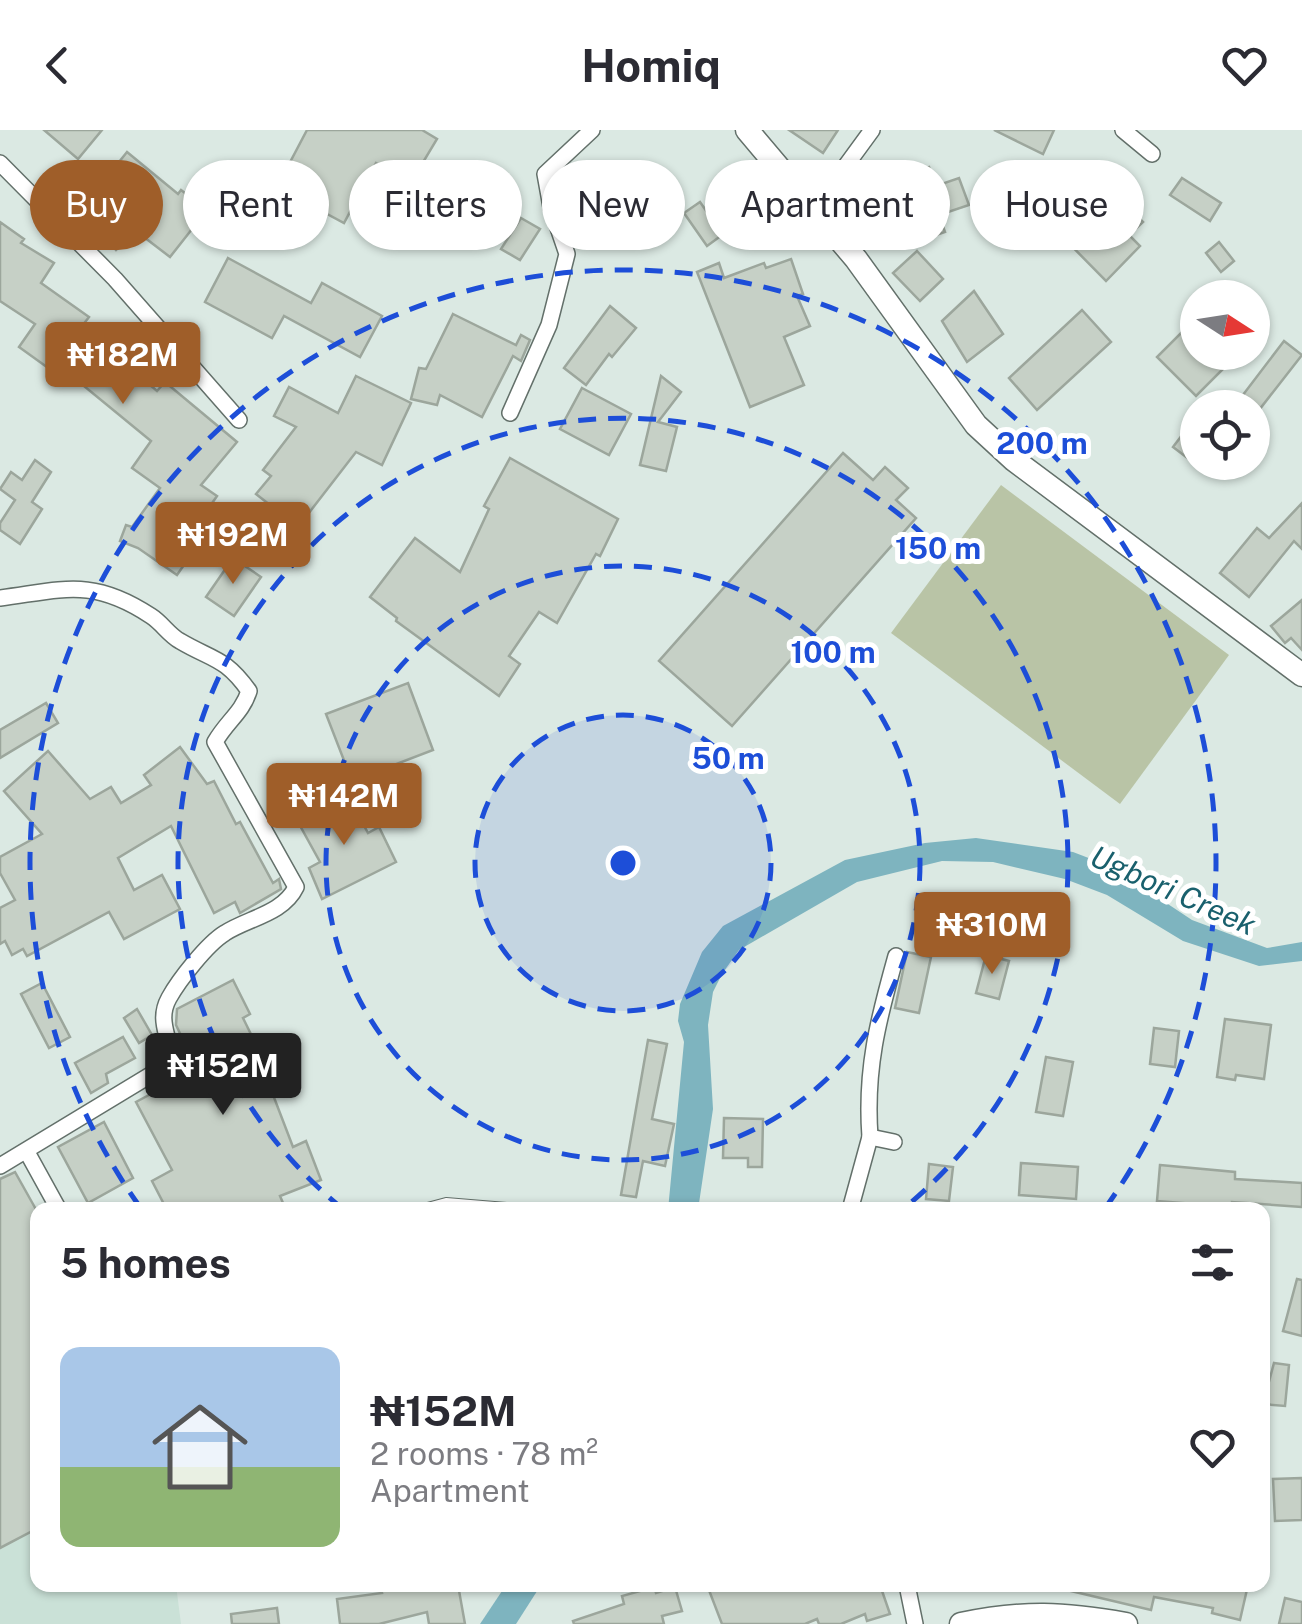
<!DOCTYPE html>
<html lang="en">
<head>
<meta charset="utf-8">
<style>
	body { margin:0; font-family:"Public Sans",sans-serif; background:#f7f7f7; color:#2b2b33; height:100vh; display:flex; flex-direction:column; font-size:38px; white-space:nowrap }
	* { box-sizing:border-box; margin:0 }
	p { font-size:32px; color:#7c7c81 }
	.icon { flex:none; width:55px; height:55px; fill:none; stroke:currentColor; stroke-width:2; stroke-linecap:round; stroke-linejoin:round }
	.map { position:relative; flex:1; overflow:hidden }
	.details { position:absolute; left:30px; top:1072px; width:1240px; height:390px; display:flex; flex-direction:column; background:#fff; border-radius:20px; box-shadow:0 2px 8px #0004 }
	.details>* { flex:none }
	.guide { position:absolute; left:30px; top:30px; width:1242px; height:90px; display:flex; gap:20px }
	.needle { width:65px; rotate:102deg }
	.tools { position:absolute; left:1180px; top:150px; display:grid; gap:20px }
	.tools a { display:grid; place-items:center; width:90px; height:90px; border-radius:50%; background:#fff; box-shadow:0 2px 8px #0004; font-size:50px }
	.price { position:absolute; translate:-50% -85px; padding:0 22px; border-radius:10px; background:#9f5e29; color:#fff; font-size:32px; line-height:65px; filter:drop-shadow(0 2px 5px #0008) }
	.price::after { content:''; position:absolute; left:50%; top:60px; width:30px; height:22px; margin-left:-15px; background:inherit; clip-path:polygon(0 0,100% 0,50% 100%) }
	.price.active { background:#222; color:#fff }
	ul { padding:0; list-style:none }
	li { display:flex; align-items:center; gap:30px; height:250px; padding:0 30px }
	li+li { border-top:2px solid #e1e1e2 }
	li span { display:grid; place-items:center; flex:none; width:280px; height:200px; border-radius:20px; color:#555 }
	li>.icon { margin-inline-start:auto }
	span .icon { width:120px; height:120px; fill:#fffc; stroke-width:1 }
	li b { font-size:42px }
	h2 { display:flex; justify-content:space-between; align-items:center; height:120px; padding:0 30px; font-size:42px }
	.chip { padding:0 35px; border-radius:45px; background:#fff; box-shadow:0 2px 8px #0004; font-size:35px; line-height:90px }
	.chip.active { background:#9f5e29; color:#fff }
	header { display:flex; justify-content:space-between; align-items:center; height:130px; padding:0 30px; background:#fff; font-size:45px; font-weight:700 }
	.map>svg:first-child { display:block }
	.built { fill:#cae1d7 }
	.green { fill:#b9c4a6 }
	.water { fill:#7eb4bf }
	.building { fill:#c6d0c6; stroke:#9ca69c; stroke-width:2.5 }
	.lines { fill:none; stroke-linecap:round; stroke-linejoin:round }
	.lane-casing { stroke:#63706a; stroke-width:10 }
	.street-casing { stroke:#63706a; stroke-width:18 }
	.secondary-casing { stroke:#63706a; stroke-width:25 }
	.lane { stroke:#fff; stroke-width:8 }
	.street { stroke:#fff; stroke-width:15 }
	.secondary { stroke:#fff; stroke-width:22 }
	.ring { fill:none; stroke:#1d4ed8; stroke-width:5; stroke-dasharray:18 12 }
	.labels { text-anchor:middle; stroke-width:10; stroke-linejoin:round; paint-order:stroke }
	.water-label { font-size:30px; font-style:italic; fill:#19606d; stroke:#fff }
	.centre { fill:#1d4ed8; stroke:#fff; stroke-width:5 }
	.ring-label { font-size:30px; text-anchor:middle; font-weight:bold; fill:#1d4ed8; stroke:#fff; stroke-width:10; stroke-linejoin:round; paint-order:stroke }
</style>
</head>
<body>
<header><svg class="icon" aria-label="back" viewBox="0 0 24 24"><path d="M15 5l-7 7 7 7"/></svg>Homiq<svg class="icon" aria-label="heart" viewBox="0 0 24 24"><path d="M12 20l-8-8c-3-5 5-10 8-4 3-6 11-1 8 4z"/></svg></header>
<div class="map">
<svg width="1302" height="1494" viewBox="0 0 1302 1494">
	<rect width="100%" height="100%" fill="#dbe9e3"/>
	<!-- built -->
	<path class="built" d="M37,1350L38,1455H176L181,1494H0V1368Z"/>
	<!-- green -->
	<path class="green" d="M1001,355L1229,525L1120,674L891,503Z"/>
	<!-- water -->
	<g class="water">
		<path d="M976,708L1073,722L1112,737L1192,790L1267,818L1302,812V831L1259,836L1183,811L1107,765L1065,749L993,732L942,731L857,752L739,820L722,844L713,862L708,895L713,979L698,1080H668L684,912L678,891L680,874L702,822L723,796L845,730L925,713Z"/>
		<path d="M506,1455H541L516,1494H480Z"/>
	</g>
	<!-- building -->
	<g class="building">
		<path d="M44,0H102L78,29Z"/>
		<path d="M307,0H422L437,9L410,54L376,33L344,93L277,57Z"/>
		<path d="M789,0H838L823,23Z"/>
		<path d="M994,0H1054L1043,24Z"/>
		<path d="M127,22L178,64L181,60L207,80L170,127L136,101L116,120L72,73L108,39L111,42Z"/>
		<path d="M1063,33L1093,73L1099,66L1112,80L1121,70L1143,92L1129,105L1140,116L1106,151L1046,90L1025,61Z"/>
		<path d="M929,37L936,56L959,48L969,75L939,85L945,102L904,116L882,54Z"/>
		<path d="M1182,48L1221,73L1210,91L1170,65Z"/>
		<path d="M732,64L748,86L707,116L684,83L700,72L707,82Z"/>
		<path d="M521,88L540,99L520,130L501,119Z"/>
		<path d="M0,92L24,109L21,113L54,133L41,153L89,187L82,196L157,261L165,252L237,312L201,355L217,366L192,402L202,409L177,445L138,418L120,411L126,395L132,397L160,358L132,338L151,311L56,233L51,240L19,217L35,194L0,171Z"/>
		<path d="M1219,112L1234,131L1221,142L1206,123Z"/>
		<path d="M917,121L943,149L920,171L893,143Z"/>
		<path d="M228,128L311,173L322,153L382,186L360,227L284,186L272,208L205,172Z"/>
		<path d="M791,129L803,164L797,166L810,196L784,207L804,255L750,277L697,142L719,133L724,148L764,133L766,138Z"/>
		<path d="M974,161L1003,204L967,232L942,191Z"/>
		<path d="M610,176L636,198L612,227L609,224L586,255L564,238Z"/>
		<path d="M1082,180L1111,212L1037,280L1009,248Z"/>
		<path d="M453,184L516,215L521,205L530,210L521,231L513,226L482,287L440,265L437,275L411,269L419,238L426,239Z"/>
		<path d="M1198,186V222H1240L1196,266L1157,227Z"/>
		<path d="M1284,211L1302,225L1252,289V278H1233Z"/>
		<path d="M356,246L411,273L382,335L356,322L298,397L256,364L271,346L263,340L296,297L274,286L289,257L338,283Z"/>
		<path d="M661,246L681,262L658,292L677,297L666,341L640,335Z"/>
		<path d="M582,258L631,284L609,325L560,299Z"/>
		<path d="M1198,284V336L1173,317Z"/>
		<path d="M843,323L873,350L885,337L908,358L896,370L916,388L732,596L659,531Z"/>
		<path d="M510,328L618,389L600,426L596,424L557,493L539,482L509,526L520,534L499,566L396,491L397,488L370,467L415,408L460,442L489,379L484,376Z"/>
		<path d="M35,330L51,342L32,372L42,379L20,414L0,400V393L15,370L0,359L11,342L22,350Z"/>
		<path d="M1302,373V419L1294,411L1249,467L1220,443L1257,398L1269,408Z"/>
		<path d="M233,428L261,447L234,486L206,467Z"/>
		<path d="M1302,470V520L1291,508L1285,513L1271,496Z"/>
		<path d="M408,553L433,620L352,651L326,584Z"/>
		<path d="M46,573L58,593L0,628V600Z"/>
		<path d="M180,617L207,654L214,651L236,694L240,692L273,753L279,749L281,759L240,783L235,772L214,783L171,696L118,728L134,760L162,745L180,779L124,809L109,782L27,826L23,819L12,825L5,811L0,814V778L15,770L0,743V727L42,704L4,661L48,621L90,669L111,657L121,673L151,655L144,645Z"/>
		<path d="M348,666L368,703L379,697L396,732L322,769L309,738L320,732L298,692Z"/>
		<path d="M907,822L931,827L919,883L895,878Z"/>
		<path d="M986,825L1009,831L999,869L976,863Z"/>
		<path d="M233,850L250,884L243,888L269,941L265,944L293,1017L306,1011L321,1050L280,1066L286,1080H167L152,1051L172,1040L136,972L190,943L182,926L189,922L176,895L177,879Z"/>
		<path d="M42,853L70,907L49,918L21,864Z"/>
		<path d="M137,879L152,905L139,913L124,888Z"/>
		<path d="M1225,889L1271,895L1264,949L1236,945L1235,950L1217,947Z"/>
		<path d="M1154,898L1179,901L1175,937L1150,934Z"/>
		<path d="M123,907L135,928L106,944L108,953L91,963L75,933Z"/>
		<path d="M648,910L667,914L652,989L674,994L665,1036L643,1031L636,1067L621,1065Z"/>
		<path d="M1046,927L1073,932L1063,986L1036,982Z"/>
		<path d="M724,988L763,989L762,1037H748V1028H723Z"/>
		<path d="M104,992L133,1048L88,1073L58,1017Z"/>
		<path d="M1021,1033L1078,1037L1076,1069L1019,1065Z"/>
		<path d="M929,1034L953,1037L949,1071L926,1069Z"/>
		<path d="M1160,1035L1235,1042V1049L1302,1053V1077L1232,1072V1077L1157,1071Z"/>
		<path d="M15,1042L38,1083V1398L0,1418V1049Z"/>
		<path d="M1297,1149L1302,1150V1206L1283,1201Z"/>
		<path d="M1274,1233L1289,1235L1285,1276L1263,1274Z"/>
		<path d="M1302,1348V1390L1275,1391L1273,1349Z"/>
		<path d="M380,1455H406L407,1459L458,1455L465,1494H429L427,1482L379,1494H340L337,1469L382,1463Z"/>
		<path d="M707,1455H880L890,1484L867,1491L865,1484L841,1494H819L817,1489L805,1494H722Z"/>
		<path d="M1072,1455H1200L1218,1458V1455H1248L1240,1490L1212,1483L1213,1478L1154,1467L1151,1480L1071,1461Z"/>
		<path d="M654,1457L656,1463L675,1457L682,1481L662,1486L664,1494H574L573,1491L624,1474L622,1466Z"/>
		<path d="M1285,1468L1302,1472V1494H1279Z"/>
		<path d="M277,1478L279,1494H232L231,1484Z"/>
	</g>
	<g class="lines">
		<defs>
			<path id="lane" d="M416,1080L446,1072L533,1079"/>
			<g id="street">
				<path d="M1123,0L1152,24"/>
				<path d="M0,33L115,149L239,290"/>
				<path d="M815,78L872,0"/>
				<path d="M510,283L549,195L567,124L551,77L545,44L592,0"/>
				<path d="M0,468C63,460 92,447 151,486C162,493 169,505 180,511C212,530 225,527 249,561C242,583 227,591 215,612L296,757C283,784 248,788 225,803C207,814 179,850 169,868C154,895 177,913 167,935L0,1036"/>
				<path d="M870,1007C865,940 878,890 896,826"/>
				<path d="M27,1022L59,1080"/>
				<path d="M850,1080L870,1007L894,1012"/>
				<path d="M907,1455L915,1494"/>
			</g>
			<g id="secondary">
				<path d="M747,0L856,129L976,295L1014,330L1302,545"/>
				<path d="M961,1494C1025,1481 1063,1483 1126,1494"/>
			</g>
		</defs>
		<!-- lane casing -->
		<use href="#lane" class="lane-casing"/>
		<!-- street casing -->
		<use href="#street" class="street-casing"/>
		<!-- secondary casing -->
		<use href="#secondary" class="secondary-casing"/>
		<!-- lane -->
		<use href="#lane" class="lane"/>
		<!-- street -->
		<use href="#street" class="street"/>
		<!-- secondary -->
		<use href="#secondary" class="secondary"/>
	</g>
	<!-- distance rings -->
	<circle cx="623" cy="733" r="148" fill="#1d4ed8" fill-opacity=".12"/>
	<g class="ring">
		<circle cx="623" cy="733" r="148"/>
		<circle cx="623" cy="733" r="297"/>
		<path d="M343 1079A445 445 0 1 1 903 1079"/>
		<path d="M140 1077A593 593 0 1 1 1106 1077"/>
	</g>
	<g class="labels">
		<!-- water labels -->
		<g class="water-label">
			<text transform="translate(1173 761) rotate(24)" y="10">Ugbori Creek</text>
		</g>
	</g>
	<circle cx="623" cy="733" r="15" class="centre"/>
	<g class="ring-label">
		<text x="1042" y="324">200 m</text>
		<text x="938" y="429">150 m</text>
		<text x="833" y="533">100 m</text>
		<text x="728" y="639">50 m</text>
	</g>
</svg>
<div class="tools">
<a><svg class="needle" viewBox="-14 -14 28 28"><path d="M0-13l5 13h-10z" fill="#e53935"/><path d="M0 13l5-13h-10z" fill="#7c7c81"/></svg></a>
<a><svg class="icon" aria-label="locate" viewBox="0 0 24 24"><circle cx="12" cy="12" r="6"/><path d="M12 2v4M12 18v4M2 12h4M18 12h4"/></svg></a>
</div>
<b class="price" style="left:123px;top:277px">₦182M</b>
<b class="price" style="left:233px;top:457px">₦192M</b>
<b class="price" style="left:344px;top:718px">₦142M</b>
<b class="price" style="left:992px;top:847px">₦310M</b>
<b class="price active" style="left:223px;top:988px">₦152M</b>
<div class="guide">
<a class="chip active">Buy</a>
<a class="chip">Rent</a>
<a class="chip">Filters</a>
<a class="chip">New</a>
<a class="chip">Apartment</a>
<a class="chip">House</a>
</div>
<section class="details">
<h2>5 homes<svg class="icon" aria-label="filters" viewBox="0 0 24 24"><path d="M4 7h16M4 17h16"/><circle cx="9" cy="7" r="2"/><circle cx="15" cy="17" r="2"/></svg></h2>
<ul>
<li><span style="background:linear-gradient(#a9c7e8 60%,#8fb573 0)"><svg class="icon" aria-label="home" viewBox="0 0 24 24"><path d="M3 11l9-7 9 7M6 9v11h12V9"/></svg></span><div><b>₦152M</b><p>2 rooms · 78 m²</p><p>Apartment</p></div><svg class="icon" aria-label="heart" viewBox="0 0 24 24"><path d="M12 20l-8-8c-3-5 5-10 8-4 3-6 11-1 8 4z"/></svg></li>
</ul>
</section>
</div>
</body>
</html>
